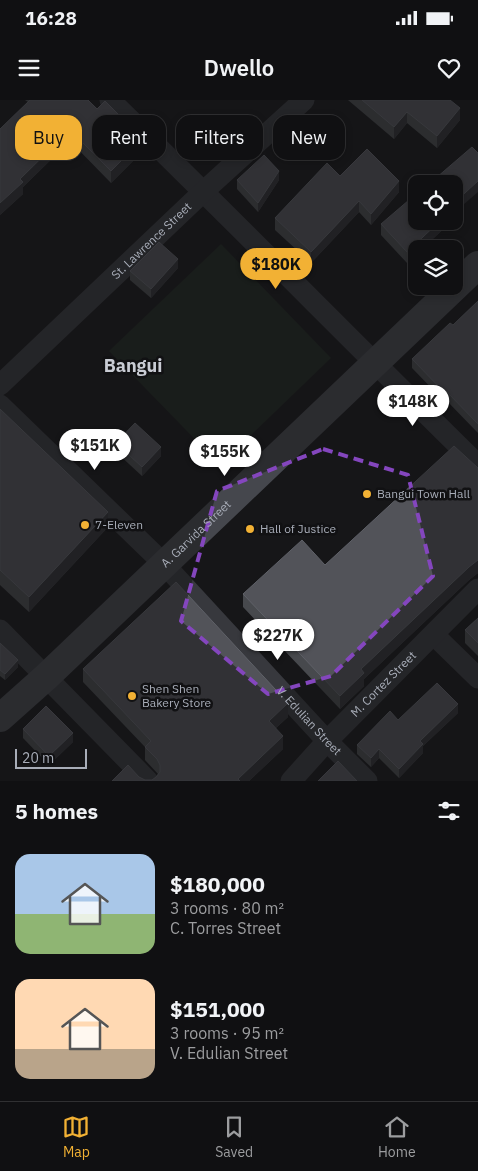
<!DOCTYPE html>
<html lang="en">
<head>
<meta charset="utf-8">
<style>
	body { margin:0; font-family:"IBM Plex Sans",sans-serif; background:#19191b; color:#f1f3f6; height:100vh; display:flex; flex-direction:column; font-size:19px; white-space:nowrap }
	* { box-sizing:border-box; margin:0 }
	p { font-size:16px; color:#9c9d9f }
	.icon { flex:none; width:28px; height:28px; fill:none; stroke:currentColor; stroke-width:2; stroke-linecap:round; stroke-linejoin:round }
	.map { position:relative; height:681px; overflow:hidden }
	.side { display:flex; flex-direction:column; background:#101012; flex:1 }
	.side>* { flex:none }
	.banner { position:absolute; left:15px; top:15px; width:449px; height:45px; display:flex; gap:10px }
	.fabs { position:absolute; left:408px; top:75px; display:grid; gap:10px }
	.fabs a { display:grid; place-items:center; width:55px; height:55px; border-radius:10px; background:#101012; box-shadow:0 2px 8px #0003,0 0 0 1px #303032; font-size:25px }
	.scale { position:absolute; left:15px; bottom:12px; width:72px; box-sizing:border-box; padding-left:5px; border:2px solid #a8adb8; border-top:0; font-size:14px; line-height:18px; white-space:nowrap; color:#a8adb8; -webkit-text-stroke:4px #111113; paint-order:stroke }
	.price { position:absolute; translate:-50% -42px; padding:0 11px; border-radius:18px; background:#fff; color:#222; font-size:16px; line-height:32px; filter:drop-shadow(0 1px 2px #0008) }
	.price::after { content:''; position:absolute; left:50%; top:30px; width:15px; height:11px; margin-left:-8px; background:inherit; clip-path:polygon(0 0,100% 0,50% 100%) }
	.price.selected { background:#f2b134; color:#111 }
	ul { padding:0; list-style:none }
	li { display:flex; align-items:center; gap:15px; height:125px; padding:0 15px }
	li span { display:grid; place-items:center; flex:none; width:140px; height:100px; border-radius:15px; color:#555 }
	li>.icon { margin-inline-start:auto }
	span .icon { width:60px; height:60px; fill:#fffc; stroke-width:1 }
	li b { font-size:21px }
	h2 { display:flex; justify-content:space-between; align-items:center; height:60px; padding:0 15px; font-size:21px }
	.tag { padding:0 18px; border-radius:15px; background:#101012; box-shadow:0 2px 8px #0003,0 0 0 1px #303032; font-size:18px; line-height:45px }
	.tag.selected { background:#f2b134; color:#111 }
	.status { display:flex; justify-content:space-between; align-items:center; height:35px; padding:0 25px; background:#101012; direction:ltr }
	.status svg { height:14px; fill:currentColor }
	header { display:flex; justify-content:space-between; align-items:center; height:65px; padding:0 15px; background:#101012; font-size:22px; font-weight:600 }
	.tab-bar { display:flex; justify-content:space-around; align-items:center; height:70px; border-top:1px solid #303032; background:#101012; font-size:14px; color:#9c9d9f }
	.tab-bar a { display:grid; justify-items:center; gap:2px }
	.tab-bar .selected { color:#f2b134 }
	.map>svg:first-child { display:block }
	.park { fill:#1e261f }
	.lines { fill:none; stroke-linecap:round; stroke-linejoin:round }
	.minor { stroke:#37383d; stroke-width:21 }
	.secondary { stroke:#45474d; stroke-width:28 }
	.wall { fill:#47494d }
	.shaded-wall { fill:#2f3033 }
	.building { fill:#525359; stroke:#5f6168 }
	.marked { fill:none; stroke:#8446be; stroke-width:4; stroke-dasharray:10 6; stroke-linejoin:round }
	.poi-dot { fill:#f2b134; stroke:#111113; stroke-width:2 }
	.labels { text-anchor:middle; stroke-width:5; stroke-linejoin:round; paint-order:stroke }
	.street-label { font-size:12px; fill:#a8adb8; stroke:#111113 }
	.poi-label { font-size:12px; fill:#a8adb8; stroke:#111113; text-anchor:start }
	.district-label { font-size:18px; font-weight:bold; fill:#c9ccd4; stroke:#111113 }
</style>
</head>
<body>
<div class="status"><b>16:28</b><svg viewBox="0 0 49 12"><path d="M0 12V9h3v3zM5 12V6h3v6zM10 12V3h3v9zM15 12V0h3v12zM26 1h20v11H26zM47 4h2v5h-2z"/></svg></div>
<header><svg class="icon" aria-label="menu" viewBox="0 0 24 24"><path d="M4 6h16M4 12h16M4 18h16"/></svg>Dwello<svg class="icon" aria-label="heart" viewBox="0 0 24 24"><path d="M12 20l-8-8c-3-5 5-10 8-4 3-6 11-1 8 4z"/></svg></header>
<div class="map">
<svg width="478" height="681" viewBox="0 0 478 681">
	<rect width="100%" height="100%" fill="#161618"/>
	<!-- park -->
	<path class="park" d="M221,144L331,258L220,365L109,251Z"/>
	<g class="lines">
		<!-- minor -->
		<g class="minor">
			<path d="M110,0C234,121 355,244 478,365"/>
			<path id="s1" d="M0,285L204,91L304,0"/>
			<path id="s2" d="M0,305L164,464L327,641L367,681"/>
			<path d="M0,530L148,681"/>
			<path d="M434,535L478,578"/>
			<path id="s3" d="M291,681L327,641L478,489"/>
		</g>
		<!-- secondary -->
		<path class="secondary" id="s4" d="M0,618L46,577L478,165"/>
	</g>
	<!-- wall -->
	<g class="wall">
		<path d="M25,0H88L143,51L111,83L70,41L23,87V94L0,115L28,2Z"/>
		<path d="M348,0H450L460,20L437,48L407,23L394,39Z"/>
		<path d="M340,76L399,92L371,125L359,112L311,163L275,130V118Z"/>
		<path d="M237,80H279L258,112L237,89Z"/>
		<path d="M416,121H452L422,149H416V154L407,163L381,135V124Z"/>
		<path d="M178,168L151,198L130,180V171Z"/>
		<path d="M478,201V333L446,300L444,301L412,268V259L453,225Z"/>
		<path d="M0,309L108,427L29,512L0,485Z"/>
		<path d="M116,343L161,356L142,376L116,352Z"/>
		<path d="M478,368V473L469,480L364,579V586L340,609L243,507V494L325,465Z"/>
		<path d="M478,518V556L465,543V530Z"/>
		<path d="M0,543L18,567L5,580L0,576Z"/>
		<path d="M83,569L288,617L276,628L283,649L249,681H112L152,680L156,677L158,674L145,660V647L83,582Z"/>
		<path d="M458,613L423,646V653L399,678L379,658L371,667L357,654V645L398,620Z"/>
		<path d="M23,629L73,642L49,665L23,638Z"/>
	</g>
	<!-- shaded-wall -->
	<g class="shaded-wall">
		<path d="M460,8V20L437,48V36Z"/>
		<path d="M407,12V23L394,39V27Z"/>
		<path d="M70,30V41L23,87V94L0,115V103L20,79Z"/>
		<path d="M143,39V51L111,83V71Z"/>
		<path d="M279,71V80L258,112V103Z"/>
		<path d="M399,81V92L371,125V114Z"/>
		<path d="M478,81V92L456,111V117L454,119V103Z"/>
		<path d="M359,101V112L311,163V152Z"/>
		<path d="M440,121H452L422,149H416V154L407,163V152Z"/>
		<path d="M178,159V168L151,198V189Z"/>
		<path d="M446,291V300L444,301V292Z"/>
		<path d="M161,347V356L142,376V367Z"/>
		<path d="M108,412V427L29,512V497Z"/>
		<path d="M478,460V473L469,480L364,579V586L340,609V596L361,569L469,467Z"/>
		<path d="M18,560V567L5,580V574Z"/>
		<path d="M288,603V617L269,634V621Z"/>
		<path d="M458,604V613L423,646V653L399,678V669L420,641Z"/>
		<path d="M73,633V642L49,665V656Z"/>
		<path d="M283,636V649L249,681H238V679Z"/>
		<path d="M379,649V658L371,667V658Z"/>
	</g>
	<!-- building -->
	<g class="building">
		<path d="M30,0H88L97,9L105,1L143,39L111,71L70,30L20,79L23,82L0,103V29Z"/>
		<path d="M362,0H450L460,8L437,36L407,12L394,27Z"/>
		<path d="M472,47L478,53V81L454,103V84H429Z"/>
		<path d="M367,49L399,81L371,114L359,101L311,152L275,118L327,63L340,76Z"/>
		<path d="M264,55L279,71L258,103L237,80Z"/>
		<path d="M416,94V121H440L407,152L381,124Z"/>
		<path d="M159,142L178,159L151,189L130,171Z"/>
		<path d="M478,201V324L446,291L444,292L412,259L450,223L453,225Z"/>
		<path d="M0,309L108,412L29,497L0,470Z"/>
		<path d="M135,323L161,347L142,367L116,343Z"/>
		<path d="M454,346L478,368V460L469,467L361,569L364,573L340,596L243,494L302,440L325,465Z"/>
		<path d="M176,482L288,603L269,621L283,636L238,679L240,681H112L128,665L139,677L145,680H152L156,677L160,672V665L157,659L145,647L151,641L83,569Z"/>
		<path d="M478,518V543L465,530Z"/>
		<path d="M0,543L18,560L5,574L0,570Z"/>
		<path d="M437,583L458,604L420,641L423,644L399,669L379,649L371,658L357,645L390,611L398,620Z"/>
		<path d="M46,606L73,633L49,656L23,629Z"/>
		<path d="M338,661L357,681H318Z"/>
	</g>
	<!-- marked area -->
	<path d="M0 0H478V681H0ZM323,349L408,375L433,476L331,576L268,594L181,521L217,391Z" fill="#161618" fill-opacity=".55" fill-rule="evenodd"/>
	<path class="marked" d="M323,349L408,375L433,476L331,576L268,594L181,521L217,391Z"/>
	<!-- markers -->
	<g class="poi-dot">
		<circle cx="367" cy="394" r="5"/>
		<circle cx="85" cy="425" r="5"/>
		<circle cx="250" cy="429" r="5"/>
		<circle cx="132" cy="596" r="5"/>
	</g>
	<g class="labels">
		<!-- street labels -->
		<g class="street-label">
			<text dy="4" stroke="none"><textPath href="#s1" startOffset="209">St. Lawrence Street</textPath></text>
			<text dy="4" stroke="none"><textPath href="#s4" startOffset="269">A. Garvida Street</textPath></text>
			<text dy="4" stroke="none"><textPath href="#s3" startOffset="134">M. Cortez Street</textPath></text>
			<text dy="4" stroke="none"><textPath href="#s2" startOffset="442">V. Edulian Street</textPath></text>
		</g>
		<!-- poi labels -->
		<g class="poi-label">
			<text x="377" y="398">Bangui Town Hall</text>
			<text x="95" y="429">7-Eleven</text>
			<text x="260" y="433">Hall of Justice</text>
			<text x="142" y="593">Shen Shen<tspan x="142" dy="14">Bakery Store</tspan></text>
		</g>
		<!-- district labels -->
		<g class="district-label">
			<text x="133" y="272">Bangui</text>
		</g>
	</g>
</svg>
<div class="fabs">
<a><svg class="icon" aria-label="locate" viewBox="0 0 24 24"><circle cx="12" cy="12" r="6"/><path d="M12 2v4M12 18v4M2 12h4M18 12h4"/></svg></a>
<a><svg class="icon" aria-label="layers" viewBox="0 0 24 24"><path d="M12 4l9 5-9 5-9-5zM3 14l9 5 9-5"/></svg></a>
</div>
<div class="scale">20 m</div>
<b class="price selected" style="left:276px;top:190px">$180K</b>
<b class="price" style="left:413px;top:327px">$148K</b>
<b class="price" style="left:95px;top:371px">$151K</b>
<b class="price" style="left:225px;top:377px">$155K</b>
<b class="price" style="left:278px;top:561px">$227K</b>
<div class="banner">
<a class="tag selected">Buy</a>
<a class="tag">Rent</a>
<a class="tag">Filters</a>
<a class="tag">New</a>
</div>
</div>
<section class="side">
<h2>5 homes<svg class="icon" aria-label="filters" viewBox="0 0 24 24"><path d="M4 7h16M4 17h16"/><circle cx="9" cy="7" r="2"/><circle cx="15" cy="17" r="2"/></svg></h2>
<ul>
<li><span style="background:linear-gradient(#a9c7e8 60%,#8fb573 0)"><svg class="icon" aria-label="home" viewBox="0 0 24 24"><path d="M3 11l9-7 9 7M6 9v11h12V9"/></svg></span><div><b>$180,000</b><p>3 rooms · 80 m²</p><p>C. Torres Street</p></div></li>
<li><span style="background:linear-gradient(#ffd9b3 70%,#b9a48a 0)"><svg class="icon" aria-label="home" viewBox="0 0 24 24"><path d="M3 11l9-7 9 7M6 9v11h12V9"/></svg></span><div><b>$151,000</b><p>3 rooms · 95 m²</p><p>V. Edulian Street</p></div></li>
</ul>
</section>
<nav class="tab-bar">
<a class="selected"><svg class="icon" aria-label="map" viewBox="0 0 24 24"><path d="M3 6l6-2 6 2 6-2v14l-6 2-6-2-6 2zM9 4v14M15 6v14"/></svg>Map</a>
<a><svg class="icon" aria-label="saved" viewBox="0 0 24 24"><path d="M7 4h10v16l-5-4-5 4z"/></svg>Saved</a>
<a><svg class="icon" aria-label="home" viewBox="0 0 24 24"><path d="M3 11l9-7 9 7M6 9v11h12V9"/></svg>Home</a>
</nav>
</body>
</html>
